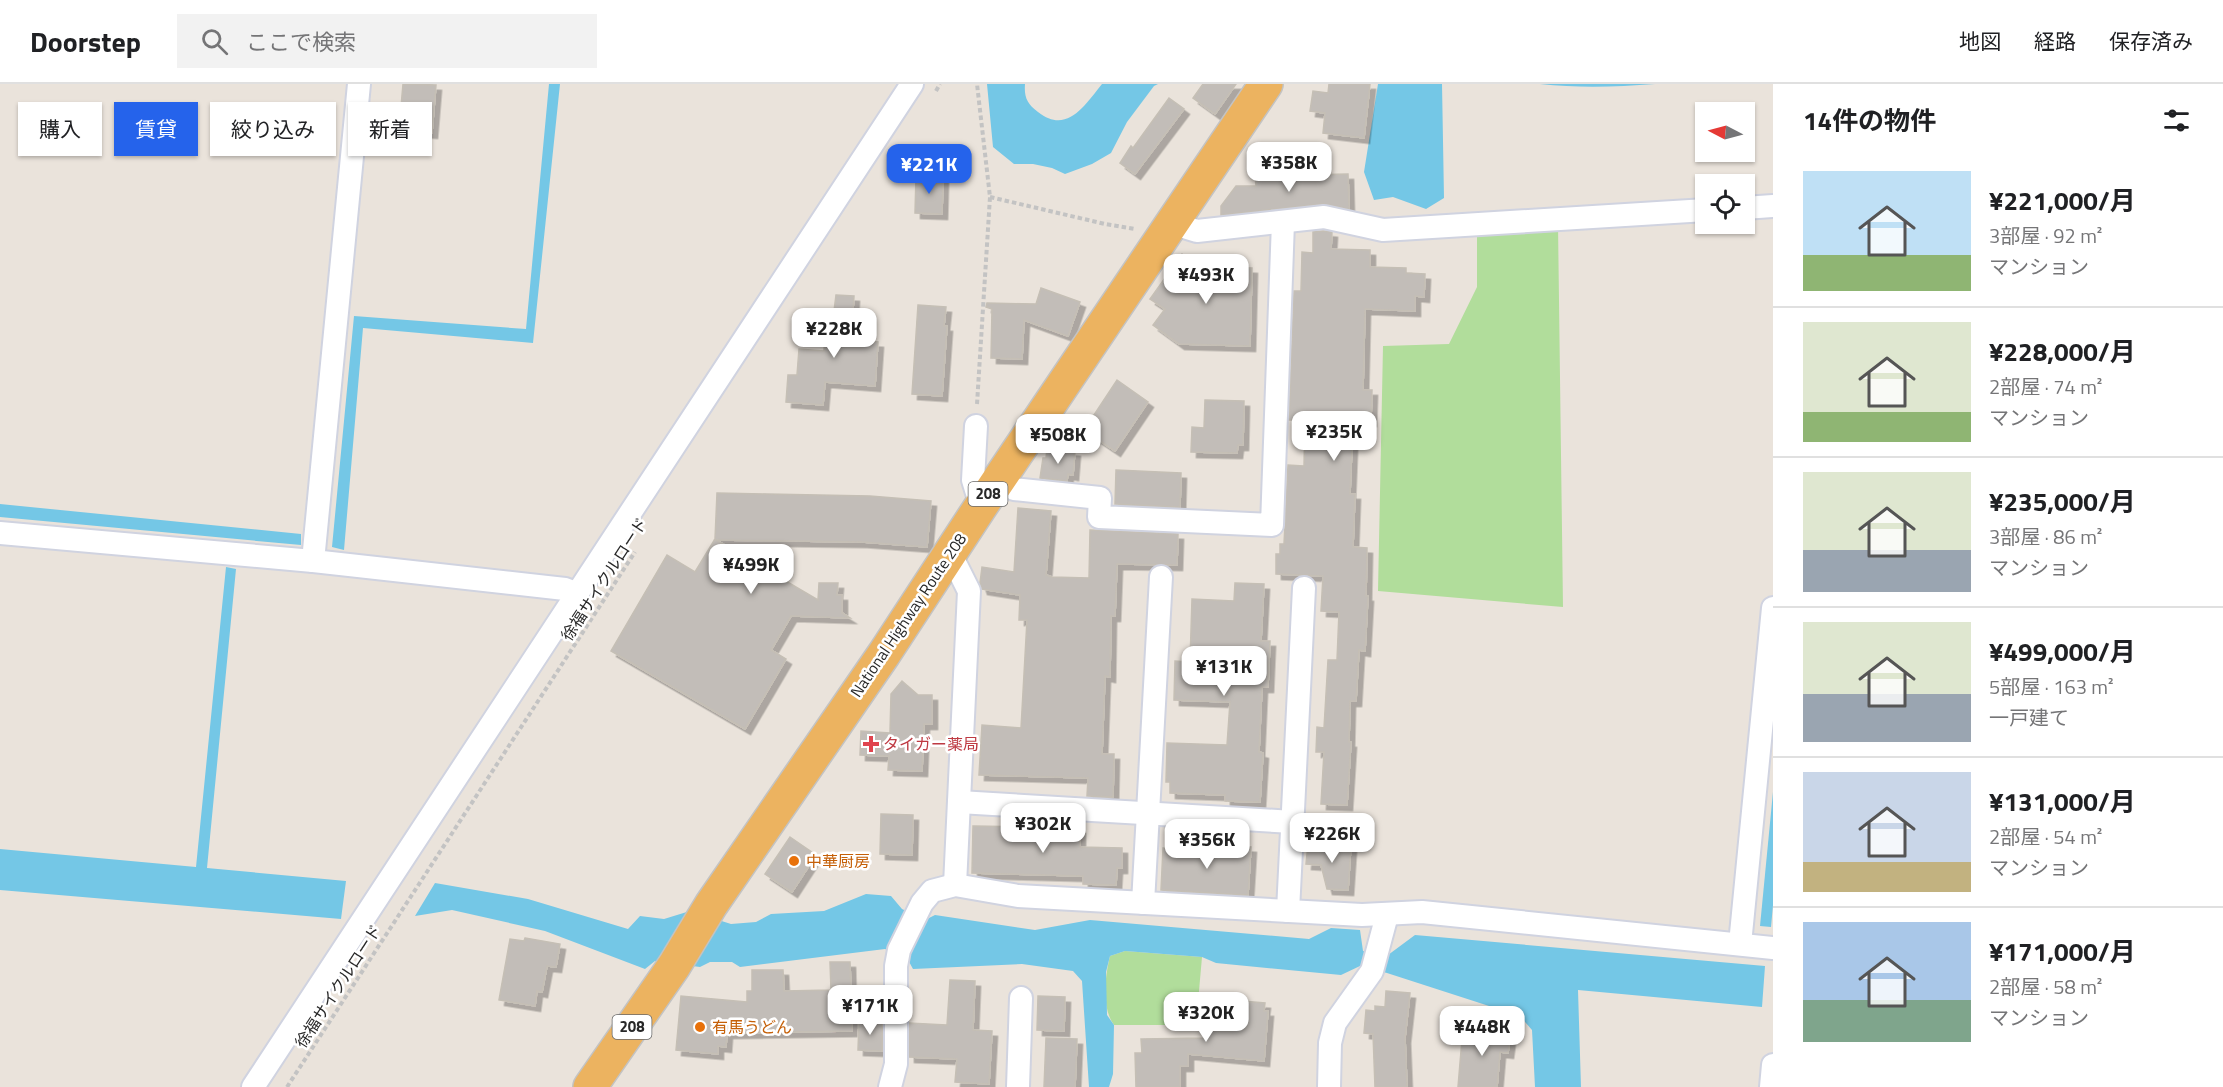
<!DOCTYPE html>
<html lang="ja">
<head>
<meta charset="utf-8">
<style>
	body { margin:0; font-family:"Titillium Web","Noto Sans JP",sans-serif; background:#f2f2f2; color:#202124; height:100vh; display:flex; flex-direction:column; font-size:22px; white-space:nowrap }
	* { box-sizing:border-box; margin:0 }
	p { font-size:20px; color:#757577 }
	.icon { flex:none; width:33px; height:33px; fill:none; stroke:currentColor; stroke-width:2; stroke-linecap:round; stroke-linejoin:round }
	.map { position:relative; flex:1; overflow:hidden }
	.panel { display:flex; flex-direction:column; background:#fff; width:450px }
	.panel>* { flex:none }
	.guide { position:absolute; left:18px; top:18px; width:570px; height:54px; display:flex; gap:12px }
	.needle { width:39px; rotate:276deg }
	.fabs { position:absolute; left:1695px; top:18px; display:grid; gap:12px }
	.fabs a { display:grid; place-items:center; width:60px; height:60px; border-radius:0px; background:#fff; box-shadow:0 2px 4px #0004; font-size:30px }
	.price { position:absolute; translate:-50% -51px; padding:0 14px; border-radius:12px; background:#fff; color:#222; font-size:20px; line-height:39px; filter:drop-shadow(0 2px 3px #0008) }
	.price::after { content:''; position:absolute; left:50%; top:36px; width:18px; height:14px; margin-left:-9px; background:inherit; clip-path:polygon(0 0,100% 0,50% 100%) }
	.price.active { background:#2563eb; color:#fff }
	ul { padding:0; list-style:none }
	li { display:flex; align-items:center; gap:18px; height:150px; padding:0 30px }
	li+li { border-top:2px solid #e0e0e0 }
	li span { display:grid; place-items:center; flex:none; width:168px; height:120px; border-radius:0px; color:#555 }
	li>.icon { margin-inline-start:auto }
	span .icon { width:72px; height:72px; fill:#fffc; stroke-width:1 }
	li b { font-size:26px }
	h2 { display:flex; justify-content:space-between; align-items:center; height:72px; padding:0 30px; font-size:26px }
	.pill { padding:0 21px; border-radius:0px; background:#fff; box-shadow:0 2px 4px #0004; font-size:21px; line-height:54px }
	.pill.active { background:#2563eb; color:#fff }
	header { display:flex; align-items:center; gap:36px; box-sizing:border-box; height:84px; padding:0 30px; background:#fff; border-bottom:2px solid #e0e0e0 }
	header strong { font-size:28px }
	nav { display:flex; gap:33px; margin-inline-start:auto; font-size:21px }
	.search { width:420px; height:54px; background:#f2f2f2; display:flex; align-items:center; gap:15px; box-sizing:border-box; padding:0 21px; border-radius:0px; color:#757577; font-size:22px }
	main { display:flex; flex:1; min-height:0 }
	.map>svg:first-child { display:block }
	.green { fill:#b1dd9b }
	.water { fill:#74c7e6 }
	.building { fill:#c2bdb8; stroke:#c5bfb5; stroke-width:1.5; filter:url(#shadow) }
	.lines { fill:none; stroke-linecap:round; stroke-linejoin:round }
	.minor-casing { stroke:#d0d3e0; stroke-width:26 }
	.trunk-casing { stroke:#c3c3c3; stroke-width:36 }
	.path { stroke:#c3c3c3; stroke-width:4; stroke-dasharray:4.5 3; stroke-linecap:butt }
	.minor { stroke:#fff; stroke-width:22 }
	.trunk { stroke:#ecb360; stroke-width:33 }
	.health-dot { fill:#e0444e; stroke:#fff; stroke-width:2 }
	.food-dot { fill:#e8710a; stroke:#fff; stroke-width:2 }
	.labels { text-anchor:middle; stroke-width:5; stroke-linejoin:round; paint-order:stroke }
	.shield { fill:#fff; stroke:#686868; stroke-width:1.5 }
	.shield-label { font-size:15px; font-weight:bold; fill:#282828 }
	.street-label { font-size:16px; fill:#282828; stroke:#fff }
	.health-label { font-size:16px; fill:#be3a42; stroke:#fff; text-anchor:start }
	.food-label { font-size:16px; fill:#c56008; stroke:#fff; text-anchor:start }
</style>
</head>
<body>
<header>
<strong>Doorstep</strong>
<div class="search"><svg class="icon" aria-label="search" viewBox="0 0 24 24"><circle cx="10" cy="10" r="6"/><path d="M15 15l6 6"/></svg>ここで検索</div>
<nav><a>地図</a><a>経路</a><a>保存済み</a></nav>
</header>
<main>
<div class="map">
<svg width="1773" height="1003" viewBox="0 0 1773 1003">
	<defs>
		<filter id="shadow"><feDropShadow dx="5.5" dy="5.5" stdDeviation="0" flood-color="#0004"/></filter>
	</defs>
	<rect width="100%" height="100%" fill="#eae3db"/>
	<!-- green -->
	<g class="green">
		<path d="M1558,140L1563,523L1378,507L1383,262L1449,260L1477,203V149Z"/>
		<path d="M1125,867L1202,873L1196,941H1114C1101,923 1105,893 1110,872Z"/>
	</g>
	<!-- water -->
	<g class="water">
		<path d="M549,0H560L533,259L363,244L344,466L332,463L354,232L526,245Z"/>
		<path d="M987,0H1025C1024,13 1027,20 1038,28C1067,51 1085,21 1102,0H1158L1154,2L1127,38L1111,69L1092,80L1065,90L1052,84L1033,80H1014L993,63Z"/>
		<path d="M1378,0H1442L1444,114L1426,125L1393,113L1374,116L1364,88Z"/>
		<path d="M1540,0H1655C1616,3 1578,4 1540,0Z"/>
		<path d="M0,420L301,450V461L0,433Z"/>
		<path d="M226,483L236,485L207,784L346,797L341,835L0,806V765L196,783Z"/>
		<path d="M1773,708V821L1771,843L1760,842Z"/>
		<path d="M435,799L528,815L628,845L640,832L664,835L690,827L731,840L756,838L771,830L824,827L866,810L891,812L902,825L925,836L935,831L1035,846L1090,836L1309,855L1331,844L1360,846L1363,867L1388,871L1415,851L1765,882L1762,923L1578,906L1581,1003H1535L1532,946L1520,932L1387,889L1360,882L1341,891L1216,879L1202,873L1125,867L1110,872L1106,888L1107,931L1114,941L1113,990L1109,1003H1089L1082,897L1073,887L1022,880L913,885L907,874L885,865L740,883L732,878H710L700,883L655,877L645,885L545,847L452,826L415,832Z"/>
	</g>
	<!-- building -->
	<g class="building">
		<path d="M403,0L436,1L432,49L399,46Z"/>
		<path d="M1203,0H1236L1215,30L1193,14Z"/>
		<path d="M1329,0H1370L1364,54L1323,49L1325,29L1310,27L1313,7L1328,9Z"/>
		<path d="M1169,14L1184,25L1135,90L1120,79L1131,62L1133,64Z"/>
		<path d="M1348,90L1349,125L1323,120L1221,131V122L1236,102H1256L1255,92Z"/>
		<path d="M916,92L943,93L942,130L915,129Z"/>
		<path d="M1323,147L1332,148L1331,165L1370,166V183L1406,184V189L1425,190L1424,213L1415,212V227L1365,225L1363,306H1372L1371,337H1353L1350,410H1355L1353,463L1367,464L1366,512H1368L1365,567L1359,566L1356,617H1350L1349,658H1351L1347,721L1321,720L1324,668H1316L1317,643L1324,644L1328,576H1337L1339,528L1321,527L1323,492L1276,490V470H1280V460H1284L1288,381L1304,382L1305,336H1289L1294,207H1301L1302,168L1313,169V148Z"/>
		<path d="M1182,170L1198,182L1252,184L1250,262L1179,260L1153,241L1165,225L1150,215Z"/>
		<path d="M1041,204L1080,218L1068,252L1024,236L1022,275L991,274L992,225L986,223L987,219L1036,220Z"/>
		<path d="M836,211L854,212L851,256L878,258L875,302L825,298L823,321L786,318L788,291H797L799,265L824,267L826,226L834,227Z"/>
		<path d="M918,221L946,223L944,242H947L942,312L912,310Z"/>
		<path d="M1117,296L1148,318L1115,367L1084,346Z"/>
		<path d="M1205,316L1244,317L1243,361H1238L1237,369L1191,368L1192,343L1204,344Z"/>
		<path d="M1047,364L1075,367L1073,391L1068,390L1067,397L1040,394L1043,374H1046Z"/>
		<path d="M1116,386L1181,389L1180,423L1115,420Z"/>
		<path d="M717,409L870,412L931,417L927,463L862,458L716,456L818,516L819,499H838L837,511H842V529L850,534L791,532L771,566L786,575L745,645L611,567L667,471L695,488L715,455Z"/>
		<path d="M1018,424L1051,427L1046,491L1052,493L1089,494L1090,446L1178,450L1177,481L1117,480L1115,532H1111L1110,593L1105,592L1102,670H1114L1113,713L1087,712L1088,694L979,691L982,641L1021,644L1027,536H1019L1020,511L982,505L980,499L982,483L1014,488Z"/>
		<path d="M1235,499L1264,500L1261,557H1270L1268,603H1262L1259,668L1263,669L1260,718L1225,717V711L1170,709V698H1166L1167,659L1227,661L1230,618L1174,616L1175,577L1190,578L1192,515L1234,517Z"/>
		<path d="M902,597L918,611H932V640H924L922,687L888,686L889,672L860,671L861,647L890,649L891,610Z"/>
		<path d="M881,730L913,731L912,771L880,770Z"/>
		<path d="M973,742L1080,744V763L1122,764V784H1117L1116,801L1083,800V792L972,789Z"/>
		<path d="M790,753L816,771L792,808L765,790Z"/>
		<path d="M1308,760L1351,762L1348,806L1327,805L1321,781L1306,780Z"/>
		<path d="M1221,761L1251,763L1248,811L1161,806L1163,764L1221,766Z"/>
		<path d="M525,854L560,860L556,883L547,882L542,908L537,907L535,922L499,916L510,855L524,857Z"/>
		<path d="M830,878H850L852,947L727,949L726,963L718,962V970L676,966L681,912L747,918V907H752V886H783L784,907L831,906Z"/>
		<path d="M950,896L975,897L973,946L992,947L989,1000L955,998L957,975L909,973V939L947,941Z"/>
		<path d="M1386,907L1410,909L1405,954L1407,1003H1375L1373,950L1364,949L1366,926L1375,927V922L1385,923Z"/>
		<path d="M1038,912L1065,913L1064,947L1037,946Z"/>
		<path d="M1207,914L1265,919L1264,927H1268L1264,977L1188,970V982H1180V1003H1136L1135,969H1142L1141,955L1204,954Z"/>
		<path d="M859,938H882V967L858,966Z"/>
		<path d="M1463,943L1511,947L1508,969L1500,968L1497,1003H1458Z"/>
		<path d="M1046,954L1077,955L1075,1003H1044Z"/>
	</g>
	<g class="lines">
		<defs>
			<g id="minor">
				<path d="M1744,124L1773,122"/>
				<path d="M1171,139L1197,147L1324,133L1383,146L1706,126"/>
				<path d="M976,342L973,396L981,422"/>
				<path d="M1000,392L1014,405L1100,414L1099,433L1272,441L1283,138"/>
				<path d="M0,449L313,477L565,505L578,510"/>
				<path d="M950,469L969,507L955,801"/>
				<path d="M313,477L359,0"/>
				<path d="M959,718L1293,738"/>
				<path d="M1143,819L1161,493"/>
				<path d="M1288,827L1304,504"/>
				<path d="M1740,860L1773,524"/>
				<path d="M253,1003L912,0"/>
				<path d="M890,1003L896,980V882L899,866L922,819L932,807L955,801L1018,812L1362,831L1422,828L1773,864"/>
				<path d="M1018,1003L1021,914"/>
				<path d="M1329,1003L1330,959L1335,939L1372,887L1387,831"/>
				<path d="M1771,1003L1773,981"/>
			</g>
			<path id="trunk" d="M590,1003L674,882L711,821L884,570L981,422L1266,0"/>
		</defs>
		<!-- minor casing -->
		<use href="#minor" class="minor-casing"/>
		<!-- trunk casing -->
		<use href="#trunk" class="trunk-casing"/>
		<!-- path -->
		<g class="path">
			<path d="M936,7L940,0"/>
			<path d="M990,113L1105,140L1135,145"/>
			<path d="M977,320L990,113L977,0"/>
			<path d="M287,1003L635,468"/>
		</g>
		<!-- minor -->
		<use href="#minor" class="minor"/>
		<!-- trunk -->
		<use href="#trunk" class="trunk"/>
	</g>
	<!-- markers -->
	<path class="health-dot" d="M868 651h6v6h6v6h-6v6h-6v-6h-6v-6h6z"/>
	<g class="food-dot">
		<circle cx="794" cy="777" r="6"/>
		<circle cx="700" cy="943" r="6"/>
	</g>
	<g class="labels">
		<!-- shield labels -->
		<g class="shield">
			<rect x="968.5" y="398" width="39" height="24" rx="4.5"/>
			<rect x="612.5" y="931" width="39" height="24" rx="4.5"/>
		</g>
		<g class="shield-label">
			<text x="988" y="415">208</text>
			<text x="632" y="948">208</text>
		</g>
		<!-- street labels -->
		<g class="street-label">
			<text transform="translate(604 495) rotate(-57)" y="6">徐福サイクルロード</text>
			<text transform="translate(908 531) rotate(-56)" y="6">National Highway Route 208</text>
			<text transform="translate(338 902) rotate(-57)" y="6">徐福サイクルロード</text>
		</g>
		<!-- health labels -->
		<g class="health-label">
			<text x="883" y="666">タイガー薬局</text>
		</g>
		<!-- food labels -->
		<g class="food-label">
			<text x="806" y="783">中華厨房</text>
			<text x="712" y="949">有馬うどん</text>
		</g>
	</g>
</svg>
<div class="fabs">
<a><svg class="needle" viewBox="-14 -14 28 28"><path d="M0-13l5 13h-10z" fill="#e53935"/><path d="M0 13l5-13h-10z" fill="#757577"/></svg></a>
<a><svg class="icon" aria-label="locate" viewBox="0 0 24 24"><circle cx="12" cy="12" r="6"/><path d="M12 2v4M12 18v4M2 12h4M18 12h4"/></svg></a>
</div>
<b class="price" style="left:1289px;top:109px">¥358K</b>
<b class="price active" style="left:929px;top:111px">¥221K</b>
<b class="price" style="left:1206px;top:221px">¥493K</b>
<b class="price" style="left:834px;top:275px">¥228K</b>
<b class="price" style="left:1334px;top:378px">¥235K</b>
<b class="price" style="left:1058px;top:381px">¥508K</b>
<b class="price" style="left:751px;top:511px">¥499K</b>
<b class="price" style="left:1224px;top:613px">¥131K</b>
<b class="price" style="left:1043px;top:770px">¥302K</b>
<b class="price" style="left:1332px;top:780px">¥226K</b>
<b class="price" style="left:1207px;top:786px">¥356K</b>
<b class="price" style="left:870px;top:952px">¥171K</b>
<b class="price" style="left:1206px;top:959px">¥320K</b>
<b class="price" style="left:1482px;top:973px">¥448K</b>
<div class="guide">
<a class="pill">購入</a>
<a class="pill active">賃貸</a>
<a class="pill">絞り込み</a>
<a class="pill">新着</a>
</div>
</div>
<section class="panel">
<h2>14件の物件<svg class="icon" aria-label="filters" viewBox="0 0 24 24"><path d="M4 7h16M4 17h16"/><circle cx="9" cy="7" r="2"/><circle cx="15" cy="17" r="2"/></svg></h2>
<ul>
<li><span style="background:linear-gradient(#bfe0f5 70%,#8fb573 0)"><svg class="icon" aria-label="home" viewBox="0 0 24 24"><path d="M3 11l9-7 9 7M6 9v11h12V9"/></svg></span><div><b>¥221,000/月</b><p>3部屋 · 92 m²</p><p>マンション</p></div></li>
<li><span style="background:linear-gradient(#dfe7d0 75%,#8fb573 0)"><svg class="icon" aria-label="home" viewBox="0 0 24 24"><path d="M3 11l9-7 9 7M6 9v11h12V9"/></svg></span><div><b>¥228,000/月</b><p>2部屋 · 74 m²</p><p>マンション</p></div></li>
<li><span style="background:linear-gradient(#dfe7d0 65%,#9aa5b1 0)"><svg class="icon" aria-label="home" viewBox="0 0 24 24"><path d="M3 11l9-7 9 7M6 9v11h12V9"/></svg></span><div><b>¥235,000/月</b><p>3部屋 · 86 m²</p><p>マンション</p></div></li>
<li><span style="background:linear-gradient(#dfe7d0 60%,#9aa5b1 0)"><svg class="icon" aria-label="home" viewBox="0 0 24 24"><path d="M3 11l9-7 9 7M6 9v11h12V9"/></svg></span><div><b>¥499,000/月</b><p>5部屋 · 163 m²</p><p>一戸建て</p></div></li>
<li><span style="background:linear-gradient(#c9d6e8 75%,#c2b280 0)"><svg class="icon" aria-label="home" viewBox="0 0 24 24"><path d="M3 11l9-7 9 7M6 9v11h12V9"/></svg></span><div><b>¥131,000/月</b><p>2部屋 · 54 m²</p><p>マンション</p></div></li>
<li><span style="background:linear-gradient(#a9c7e8 65%,#7fa58c 0)"><svg class="icon" aria-label="home" viewBox="0 0 24 24"><path d="M3 11l9-7 9 7M6 9v11h12V9"/></svg></span><div><b>¥171,000/月</b><p>2部屋 · 58 m²</p><p>マンション</p></div></li>
</ul>
</section>
</main>
</body>
</html>
